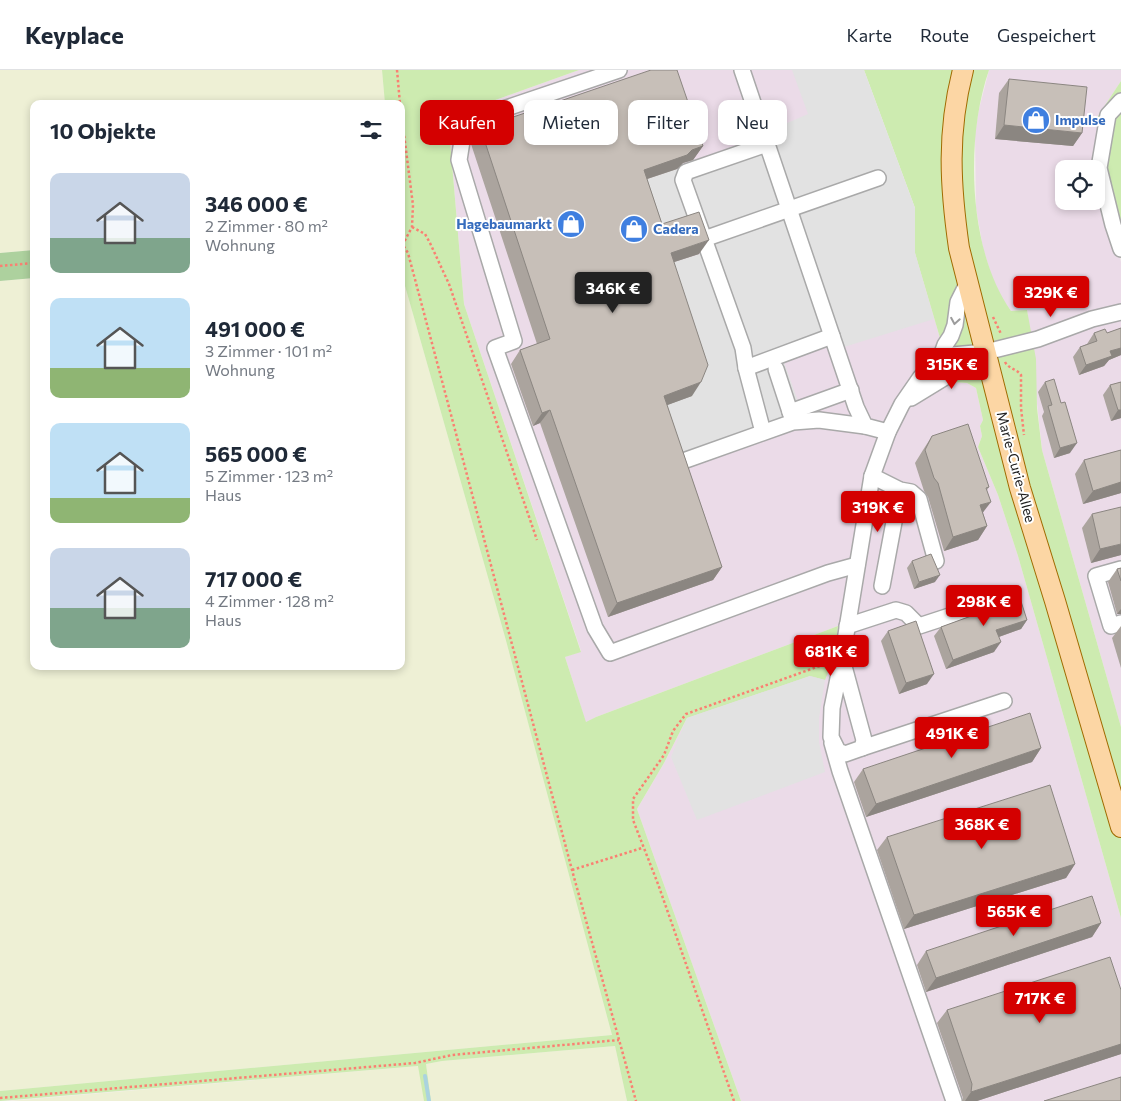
<!DOCTYPE html>
<html lang="de">
<head>
<meta charset="utf-8">
<style>
	body { margin:0; font-family:Commissioner,sans-serif; background:#f2f2f3; color:#1f2937; height:100vh; display:flex; flex-direction:column; font-size:19px; white-space:nowrap }
	* { box-sizing:border-box; margin:0 }
	p { font-size:16px; color:#747a83 }
	.icon { flex:none; width:28px; height:28px; fill:none; stroke:currentColor; stroke-width:2; stroke-linecap:round; stroke-linejoin:round }
	.map { position:relative; flex:1; overflow:hidden }
	.side { position:absolute; left:30px; top:30px; width:375px; height:570px; display:flex; flex-direction:column; background:#fff; border-radius:10px; box-shadow:0 2px 8px #0003 }
	.side>* { flex:none }
	.top-card { position:absolute; left:420px; top:30px; width:475px; height:45px; display:flex; gap:10px }
	.buttons { position:absolute; left:1055px; top:90px; display:grid; gap:10px }
	.buttons a { display:grid; place-items:center; width:50px; height:50px; border-radius:10px; background:#fff; box-shadow:0 2px 8px #0003; font-size:25px }
	.price { position:absolute; translate:-50% -42px; padding:0 11px; border-radius:5px; background:#d40000; color:#fff; font-size:16px; line-height:32px; filter:drop-shadow(0 1px 2px #0008) }
	.price::after { content:''; position:absolute; left:50%; top:30px; width:15px; height:11px; margin-left:-8px; background:inherit; clip-path:polygon(0 0,100% 0,50% 100%) }
	.price.selected { background:#222; color:#fff }
	ul { padding:0; list-style:none }
	li { display:flex; align-items:center; gap:15px; height:125px; padding:0 20px }
	li span { display:grid; place-items:center; flex:none; width:140px; height:100px; border-radius:10px; color:#555 }
	li>.icon { margin-inline-start:auto }
	span .icon { width:60px; height:60px; fill:#fffc; stroke-width:1 }
	li b { font-size:21px }
	h2 { display:flex; justify-content:space-between; align-items:center; height:60px; padding:0 20px; font-size:21px }
	.pill { padding:0 18px; border-radius:10px; background:#fff; box-shadow:0 2px 8px #0003; font-size:18px; line-height:45px }
	.pill.selected { background:#d40000; color:#fff }
	header { display:flex; align-items:center; gap:30px; box-sizing:border-box; height:70px; padding:0 25px; background:#fff; border-bottom:1px solid #e0e1e3 }
	header strong { font-size:24px }
	nav { display:flex; gap:28px; margin-inline-start:auto; font-size:18px }
	.map>svg:first-child { display:block }
	.industrial { fill:#ebdbe8; fill-rule:evenodd }
	.farmland { fill:#eef0d5 }
	.grass { fill:#cdebb0 }
	.forest { fill:#add19e }
	.parking { fill:#e2e2e2 }
	.lines { fill:none; stroke-linecap:round; stroke-linejoin:round }
	.stream { stroke:#aad3df; stroke-width:4 }
	.minor-casing { stroke:#a9a9a9; stroke-width:18 }
	.major-casing { stroke:#a06b00; stroke-width:22 }
	.path { stroke:#fa8072; stroke-width:2.5; stroke-dasharray:2.5 2.5; stroke-linecap:butt }
	.minor { stroke:#fff; stroke-width:15 }
	.major { stroke:#fcd6a4; stroke-width:20 }
	.wall { fill:#aba49e }
	.shaded-wall { fill:#8b8681 }
	.building { fill:#c7bfb8; stroke:#8b8681 }
	.oneway { stroke:#9c9c9c }
	.labels { text-anchor:middle; stroke-width:4; stroke-linejoin:round; paint-order:stroke }
	.shop-label { font-size:14px; font-weight:bold; fill:#366cbe; stroke:#fff; text-anchor:start }
	.street-label { font-size:14px; fill:#222; stroke:#fff }
</style>
</head>
<body>
<header>
<strong>Keyplace</strong>
<nav><a>Karte</a><a>Route</a><a>Gespeichert</a></nav>
</header>
<div class="map">
<svg width="1121" height="1031" viewBox="0 0 1121 1031">
	<rect width="100%" height="100%" fill="#f2efe9"/>
	<!-- industrial -->
	<g class="industrial">
		<path d="M579,0H864L915,183L953,312L967,313L976,318L983,350L980,356L982,366L978,377L998,425L1018,486L1121,848V1031H741L637,739L664,693L687,648L838,556L596,647L586,653L565,587L581,581L464,234L448,47Z"/>
		<path d="M989,0H1121V11L1098,46L1113,155L1121,192V657L1042,380L1027,240L1011,241L1002,228L992,207L983,178L976,138L975,63L979,39ZM1064,99H1096V131H1064Z"/>
	</g>
	<!-- farmland -->
	<g class="farmland">
		<path d="M0,0H382L385,34H34V180L0,183Z"/>
		<path d="M401,202L505,567L612,965L0,1021V211L34,208V596H401Z"/>
		<path d="M615,976L627,1031H431L426,994L442,991Z"/>
		<path d="M419,996L424,1031H10Z"/>
	</g>
	<!-- grass -->
	<g class="grass">
		<path d="M382,0H579L448,47L464,234L581,582L565,587L586,652L596,647L838,556L835,585L825,610L810,606L687,648L664,693L637,739L741,1031H627L615,976L442,991L426,994L431,1031H424L418,996L0,1031V1021L612,965L505,567L401,202V34H385Z"/>
		<path d="M864,0H989C965,69 968,180 1011,241L1027,240L1036,289L1037,338L1042,380L1121,657V848L1018,486L998,425L978,377L982,366L980,356L983,350L976,318L967,313L953,312L915,183V138Z"/>
		<path d="M1121,11V172L1099,98L1098,46Z"/>
	</g>
	<!-- forest -->
	<path class="forest" d="M34,180V208L0,211V183Z"/>
	<!-- parking -->
	<g class="parking">
		<path d="M792,0H864L915,138V183L934,249L844,277L823,278L784,292L805,351L674,397L654,340L662,196L703,183L652,167L635,113L695,93L808,44Z"/>
		<path d="M810,606L825,610L819,648V672L825,702L697,750L671,687L687,648Z"/>
	</g>
	<g class="lines">
		<!-- stream -->
		<path class="stream" d="M425,1006L429,1031"/>
		<defs>
			<g id="minor">
				<path d="M619,0L465,52L459,90L514,271L495,278L595,558L610,583L828,503L857,495"/>
				<path d="M742,0L856,337L865,356L888,362"/>
				<path d="M1121,31L1108,45L1099,98L1113,155L1121,179"/>
				<path d="M704,169L878,108"/>
				<path d="M941,286L986,282L1038,269L1092,249L1121,242"/>
				<path d="M746,298L832,266"/>
				<path d="M776,299L793,351"/>
				<path d="M911,328L983,284"/>
				<path d="M790,342L851,320"/>
				<path d="M763,362L746,298L743,278L683,110L686,102L767,74"/>
				<path d="M686,390L793,352L819,350L865,356"/>
				<path d="M872,406L900,420L911,422L919,429L936,491"/>
				<path d="M1121,499L1096,506L1111,556L1121,553"/>
				<path d="M882,516L900,420"/>
				<path d="M847,556L896,540L906,543L919,556L980,536"/>
				<path d="M842,589L864,670L862,678L845,684L838,681L831,667L832,638L842,589L872,406L888,362L902,334L920,308L941,286L945,275L951,266L955,255L958,232L967,214"/>
				<path d="M832,673L840,701L954,1031"/>
				<path d="M862,678L1004,631"/>
			</g>
			<path id="major" d="M963,0C947,62 950,115 959,178L1020,418L1055,531L1121,757"/>
		</defs>
		<!-- minor casing -->
		<use href="#minor" class="minor-casing"/>
		<!-- major casing -->
		<use href="#major" class="major-casing"/>
		<!-- path -->
		<g class="path">
			<path d="M397,0L400,34"/>
			<path d="M401,41L413,135L412,157L403,174"/>
			<path d="M412,157L425,164L430,173L449,214L537,470"/>
			<path d="M401,172L408,183L572,800L636,1031"/>
			<path d="M0,196L34,193"/>
			<path d="M993,247L1001,264"/>
			<path d="M1005,292C1009,299 1017,299 1021,305V338L1024,365"/>
			<path d="M572,800L642,778"/>
			<path d="M0,1028L415,993L452,985L619,970"/>
			<path d="M734,1031L658,814L633,750V729L664,685L673,661L686,644L828,593"/>
		</g>
		<!-- minor -->
		<use href="#minor" class="minor"/>
		<!-- major -->
		<use href="#major" class="major"/>
	</g>
	<!-- wall -->
	<g class="wall">
		<path d="M1009,9L1082,63L1073,76L995,69L999,23Z"/>
		<path d="M481,58L703,76L693,90L683,93L677,99L647,109L662,154L699,184L674,192L692,326L667,335L722,497L713,510L608,547L540,353L533,356L511,294L520,280L537,274L471,74V71Z"/>
		<path d="M1121,258V285L1109,290L1104,296L1079,305L1073,287L1080,277L1087,274L1094,263H1107Z"/>
		<path d="M1045,312L1070,383L1054,388L1042,346L1044,342L1038,322Z"/>
		<path d="M1121,312V348L1111,351L1103,325L1110,315Z"/>
		<path d="M932,366L989,417L987,420L983,443L987,456L978,470L944,481L928,427L924,421L915,393L923,380Z"/>
		<path d="M1121,380V423L1083,434L1075,404L1084,390Z"/>
		<path d="M1092,444L1121,485L1091,493L1082,458Z"/>
		<path d="M912,491L935,512L914,519L907,498Z"/>
		<path d="M1121,498V544H1117L1108,512L1117,499Z"/>
		<path d="M1007,518L1027,550L1021,559L999,567L994,582L946,599L934,566L941,557L996,537L1000,527Z"/>
		<path d="M1121,556V598L1112,568Z"/>
		<path d="M888,561L927,614L899,624L881,571Z"/>
		<path d="M1041,678L1032,692L866,747L854,712L863,699Z"/>
		<path d="M887,767L1075,794L1066,808L904,859L877,780Z"/>
		<path d="M1101,853L1092,867L926,922L917,895L926,881Z"/>
		<path d="M1121,920V984L977,1031H962L963,1028L937,953L947,940Z"/>
	</g>
	<!-- shaded-wall -->
	<g class="shaded-wall">
		<path d="M1004,55L1082,63L1073,76L995,69Z"/>
		<path d="M703,76L693,90L683,93L677,99L635,113L644,100Z"/>
		<path d="M709,170L699,184L662,196L671,183Z"/>
		<path d="M1121,278V285L1109,290L1104,296L1079,305L1086,295L1110,281Z"/>
		<path d="M701,312L692,326L654,340L664,326Z"/>
		<path d="M550,340L540,353L533,356L542,343Z"/>
		<path d="M1118,340H1121V348L1111,351Z"/>
		<path d="M1077,373L1070,383L1054,388L1060,378Z"/>
		<path d="M1121,412V423L1083,434L1093,421Z"/>
		<path d="M991,432L981,445L980,435Z"/>
		<path d="M987,456L978,470L944,481L953,467Z"/>
		<path d="M1121,474V485L1091,493L1100,479Z"/>
		<path d="M722,497L713,510L608,547L617,533Z"/>
		<path d="M940,505L935,512L914,519L919,512Z"/>
		<path d="M1121,539V544H1117Z"/>
		<path d="M1027,550L1021,559L990,570L996,560Z"/>
		<path d="M1001,572L994,582L946,599L953,590Z"/>
		<path d="M934,604L927,614L899,624L906,613Z"/>
		<path d="M1041,678L1032,692L866,747L876,734Z"/>
		<path d="M1075,794L1066,808L904,859L914,845Z"/>
		<path d="M1101,853L1092,867L926,922L936,908Z"/>
		<path d="M1121,974V984L977,1031H965L971,1022Z"/>
	</g>
	<!-- building -->
	<g class="building">
		<path d="M651,0H677L703,76L692,80L687,85L644,100L662,154L699,142L709,170L671,183L708,295L701,312L664,326L722,497L617,533L550,340L542,343L520,280L550,269L481,60V58Z"/>
		<path d="M1009,9L1087,17L1082,63L1004,55Z"/>
		<path d="M1121,258V278L1110,281L1112,286L1086,295L1080,277L1097,271L1094,263L1105,259L1107,263Z"/>
		<path d="M1054,309L1061,333L1065,332L1077,373L1060,378L1048,336L1052,335L1045,312Z"/>
		<path d="M1121,312V340H1118L1110,315Z"/>
		<path d="M968,354L989,417L986,418L991,432L980,435L987,456L953,467L938,413L934,408L925,380L932,366Z"/>
		<path d="M1121,380V412L1093,421L1084,390Z"/>
		<path d="M1121,437V474L1100,479L1092,444Z"/>
		<path d="M931,484L940,505L919,512L912,491Z"/>
		<path d="M1121,498V511L1117,499Z"/>
		<path d="M1007,518L1018,522L1027,550L996,560L1001,572L953,590L941,557L1004,534L1002,527Z"/>
		<path d="M916,551L934,604L906,613L888,561Z"/>
		<path d="M1030,643L1041,678L876,734L863,699Z"/>
		<path d="M1050,715L1075,794L914,845L887,767Z"/>
		<path d="M1092,826L1101,853L936,908L926,881Z"/>
		<path d="M1110,887L1121,920V974L971,1022L972,1014L947,940Z"/>
		<path d="M1121,1007V1031H1044Z"/>
	</g>
	<!-- one-way arrows -->
	<defs><path id="oneway-chevron" d="M-2-3.5L2.5 0L-2 3.5" fill="none" stroke-width="1.6" stroke-linecap="round" stroke-linejoin="round" transform="scale(1.25)"/></defs>
	<use class="oneway" href="#oneway-chevron" transform="translate(955 251) rotate(100)"/>
	<!-- icons -->
	<defs>
		<symbol id="shop-disc" viewBox="-11 -11 22 22"><circle r="9.5" fill="#3f7fe0" stroke="#fff"/><path d="M-5-2.5h2.3a2.7 3.5 0 0 1 5.4 0H5L5.5 6h-11ZM-1.5-2.5h3a1.5 2.3 0 0 0-3 0Z" fill="#fff"/></symbol>
	</defs>
	<g fill-rule="evenodd">
		<use href="#shop-disc" x="1020" y="34" width="32" height="32"/>
		<use href="#shop-disc" x="555" y="138" width="32" height="32"/>
		<use href="#shop-disc" x="618" y="143" width="32" height="32"/>
	</g>
	<g class="labels">
		<!-- shop labels -->
		<g class="shop-label">
			<text x="1055" y="55">Impulse</text>
			<text x="552" y="159" text-anchor="end">Hagebaumarkt</text>
			<text x="653" y="164">Cadera</text>
		</g>
		<!-- street labels -->
		<g class="street-label">
			<text transform="translate(1016 397) rotate(75)" y="5">Marie-Curie-Allee</text>
		</g>
	</g>
</svg>
<div class="buttons">
<a><svg class="icon" aria-label="locate" viewBox="0 0 24 24"><circle cx="12" cy="12" r="6"/><path d="M12 2v4M12 18v4M2 12h4M18 12h4"/></svg></a>
</div>
<b class="price selected" style="left:613px;top:244px">346K €</b>
<b class="price" style="left:1051px;top:248px">329K €</b>
<b class="price" style="left:952px;top:320px">315K €</b>
<b class="price" style="left:878px;top:463px">319K €</b>
<b class="price" style="left:984px;top:557px">298K €</b>
<b class="price" style="left:831px;top:607px">681K €</b>
<b class="price" style="left:952px;top:689px">491K €</b>
<b class="price" style="left:982px;top:780px">368K €</b>
<b class="price" style="left:1014px;top:867px">565K €</b>
<b class="price" style="left:1040px;top:954px">717K €</b>
<div class="top-card">
<a class="pill selected">Kaufen</a>
<a class="pill">Mieten</a>
<a class="pill">Filter</a>
<a class="pill">Neu</a>
</div>
<section class="side">
<h2>10 Objekte<svg class="icon" aria-label="filters" viewBox="0 0 24 24"><path d="M4 7h16M4 17h16"/><circle cx="9" cy="7" r="2"/><circle cx="15" cy="17" r="2"/></svg></h2>
<ul>
<li><span style="background:linear-gradient(#c9d6e8 65%,#7fa58c 0)"><svg class="icon" aria-label="home" viewBox="0 0 24 24"><path d="M3 11l9-7 9 7M6 9v11h12V9"/></svg></span><div><b>346 000 €</b><p>2 Zimmer · 80 m²</p><p>Wohnung</p></div></li>
<li><span style="background:linear-gradient(#bfe0f5 70%,#8fb573 0)"><svg class="icon" aria-label="home" viewBox="0 0 24 24"><path d="M3 11l9-7 9 7M6 9v11h12V9"/></svg></span><div><b>491 000 €</b><p>3 Zimmer · 101 m²</p><p>Wohnung</p></div></li>
<li><span style="background:linear-gradient(#bfe0f5 75%,#8fb573 0)"><svg class="icon" aria-label="home" viewBox="0 0 24 24"><path d="M3 11l9-7 9 7M6 9v11h12V9"/></svg></span><div><b>565 000 €</b><p>5 Zimmer · 123 m²</p><p>Haus</p></div></li>
<li><span style="background:linear-gradient(#c9d6e8 60%,#7fa58c 0)"><svg class="icon" aria-label="home" viewBox="0 0 24 24"><path d="M3 11l9-7 9 7M6 9v11h12V9"/></svg></span><div><b>717 000 €</b><p>4 Zimmer · 128 m²</p><p>Haus</p></div></li>
</ul>
</section>
</div>
</body>
</html>
